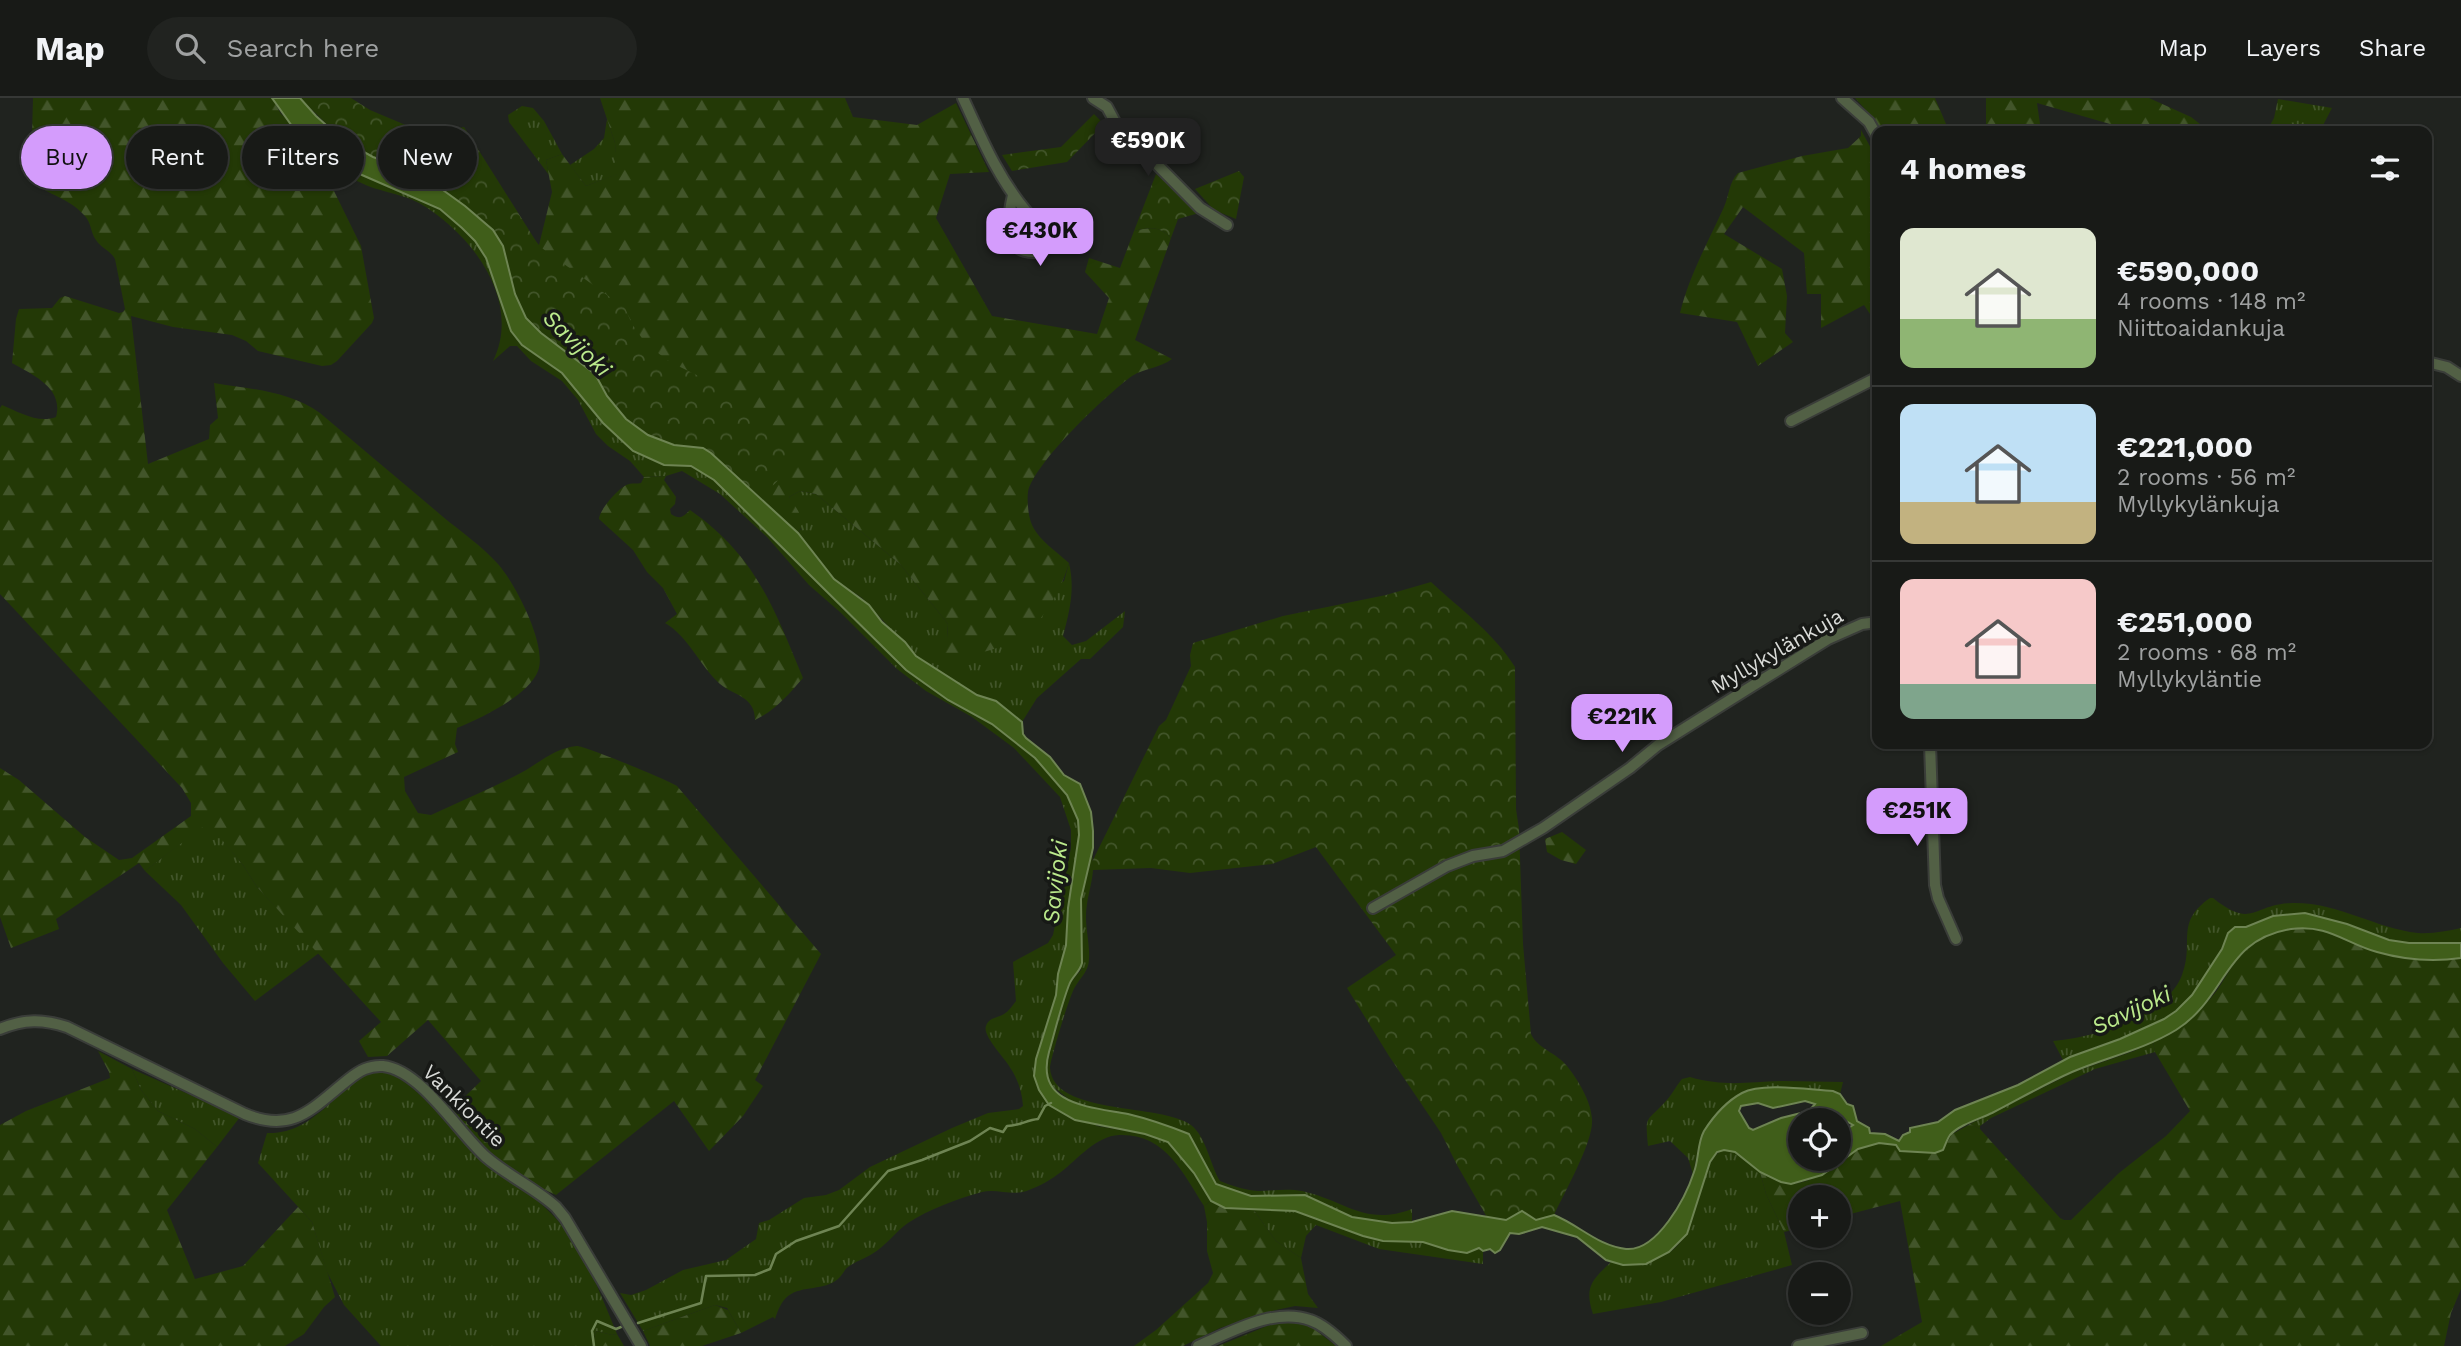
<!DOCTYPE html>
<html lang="en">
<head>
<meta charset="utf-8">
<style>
	body { margin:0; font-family:"Work Sans",sans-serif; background:#212320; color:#f1f3f6; height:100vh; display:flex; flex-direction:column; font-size:26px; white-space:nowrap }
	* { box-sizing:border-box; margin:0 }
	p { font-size:23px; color:#9fa1a1 }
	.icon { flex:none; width:38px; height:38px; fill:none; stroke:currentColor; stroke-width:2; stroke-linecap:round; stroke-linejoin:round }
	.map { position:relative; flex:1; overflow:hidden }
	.drawer { position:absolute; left:1872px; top:28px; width:560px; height:623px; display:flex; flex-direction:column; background:#181a17; border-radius:14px; box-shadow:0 2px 5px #0004,0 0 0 2px #363836 }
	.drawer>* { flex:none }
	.guide { position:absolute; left:21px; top:28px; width:665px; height:63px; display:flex; gap:14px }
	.buttons { position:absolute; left:1788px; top:1010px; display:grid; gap:14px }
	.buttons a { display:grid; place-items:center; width:63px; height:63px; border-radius:50%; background:#181a17; box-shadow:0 2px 5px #0004,0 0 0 2px #363836; font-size:35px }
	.price { position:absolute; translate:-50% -60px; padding:0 16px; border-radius:14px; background:#d49cfc; color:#111; font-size:23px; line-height:46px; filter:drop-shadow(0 2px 4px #0008) }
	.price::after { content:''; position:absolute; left:50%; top:42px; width:21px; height:16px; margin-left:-10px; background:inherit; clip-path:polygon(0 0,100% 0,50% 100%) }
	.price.on { background:#222; color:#fff }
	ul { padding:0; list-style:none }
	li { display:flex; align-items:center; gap:21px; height:175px; padding:0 28px }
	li+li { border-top:2px solid #363836 }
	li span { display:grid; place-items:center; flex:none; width:196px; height:140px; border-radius:14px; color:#555 }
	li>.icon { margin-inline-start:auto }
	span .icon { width:84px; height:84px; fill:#fffc; stroke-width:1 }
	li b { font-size:30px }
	h2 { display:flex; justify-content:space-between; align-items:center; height:84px; padding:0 28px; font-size:30px }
	.tag { padding:0 24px; border-radius:32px; background:#181a17; box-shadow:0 2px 5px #0004,0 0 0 2px #363836; font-size:24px; line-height:63px }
	.tag.on { background:#d49cfc; color:#111 }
	header { display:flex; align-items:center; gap:42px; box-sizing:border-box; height:98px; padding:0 35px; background:#181a17; border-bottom:2px solid #363836 }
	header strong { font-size:33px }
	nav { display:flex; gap:38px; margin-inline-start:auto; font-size:24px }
	.search { width:490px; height:63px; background:#212320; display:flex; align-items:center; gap:18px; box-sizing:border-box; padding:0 24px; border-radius:38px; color:#9fa1a1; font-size:26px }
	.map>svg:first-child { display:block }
	.grass { fill:url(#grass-tufts) }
	.forest { fill:url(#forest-firs) }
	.park { fill:url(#park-crowns) }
	.water { fill:#405e1a; stroke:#6e8453; stroke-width:2; fill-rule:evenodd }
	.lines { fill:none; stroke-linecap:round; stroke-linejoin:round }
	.stream { stroke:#6e8453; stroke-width:2.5 }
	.minor-casing { stroke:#3a3d39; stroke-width:14 }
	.minor { stroke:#526045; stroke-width:10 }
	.labels { text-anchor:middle; stroke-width:7; stroke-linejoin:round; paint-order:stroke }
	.street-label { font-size:21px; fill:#d9dbd8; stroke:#171916 }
	.water-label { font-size:23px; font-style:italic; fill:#bbea8c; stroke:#171916 }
</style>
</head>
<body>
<header>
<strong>Map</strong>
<div class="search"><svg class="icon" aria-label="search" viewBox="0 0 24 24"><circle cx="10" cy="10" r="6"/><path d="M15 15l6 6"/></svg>Search here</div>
<nav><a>Map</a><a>Layers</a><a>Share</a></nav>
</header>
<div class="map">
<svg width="2461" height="1248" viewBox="0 0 2461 1248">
	<defs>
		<pattern id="grass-tufts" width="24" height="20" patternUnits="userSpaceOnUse" patternTransform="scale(1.75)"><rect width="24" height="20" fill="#233906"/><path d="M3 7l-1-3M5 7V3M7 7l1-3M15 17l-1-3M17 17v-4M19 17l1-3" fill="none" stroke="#42552a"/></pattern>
		<pattern id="forest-firs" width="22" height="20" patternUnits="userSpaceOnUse" patternTransform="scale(1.75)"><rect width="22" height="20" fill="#233906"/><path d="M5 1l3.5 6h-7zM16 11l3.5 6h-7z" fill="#42552a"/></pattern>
		<pattern id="park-crowns" width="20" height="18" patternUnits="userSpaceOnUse" patternTransform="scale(1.75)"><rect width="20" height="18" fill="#233906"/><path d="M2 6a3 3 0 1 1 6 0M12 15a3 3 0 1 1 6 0" fill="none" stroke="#42552a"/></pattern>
	</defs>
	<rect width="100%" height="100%" fill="#20231f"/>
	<!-- grass -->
	<g class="grass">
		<path d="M2278,1L2332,10L2320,33H2257L2269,29L2274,20Z"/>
		<path d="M522,8L533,10L544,23L562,56L546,62L549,77L509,24L508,17Z"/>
		<path d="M607,21L615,45L618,76L586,88L570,67L594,51L604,40Z"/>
		<path d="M335,61L362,77L441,111L462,130L475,143L486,160L511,233L522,247L562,275L633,353L664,367L691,368L714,382L906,572L948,602L992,625L1035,660L1067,697L1078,722L1079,737L1068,810L1066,847L1058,876L1056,897L1036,961L1034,978L1097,1028L1145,1036L1168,1044L1194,1075L1211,1103L1204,1108C1183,1075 1165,1035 1119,1037C1096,1038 1078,1061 1061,1074C1052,1081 1040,1088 1029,1092C1014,1099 997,1090 982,1094C957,1101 929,1111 908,1125C895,1134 886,1148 872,1156C864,1161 856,1163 848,1169C844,1172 842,1178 838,1181C824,1193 803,1187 788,1198C781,1204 778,1212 775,1221L773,1219L741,1235L727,1210L715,1207L643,1233L620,1195L631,1197L646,1192L683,1172L726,1162L756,1141L759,1125L769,1122L804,1100L826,1097L839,1092L870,1069L952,1030L988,1015L1019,1011L1023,1008C1022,994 1018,982 1011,971C1006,961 982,938 986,928C989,919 998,920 1004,916C1009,913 1012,908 1016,903L1013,864L1048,845L1053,837L1071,750V732L1060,699L1014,650L972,619L926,593L897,571L840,514L809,487L767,439L720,396L682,373L666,378L644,379L630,363L608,348L596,336L578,302L562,283L531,263L517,248H510L493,263C523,202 470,134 419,105C404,97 384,94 368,88C356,83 345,77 333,72Z"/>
		<path d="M800,393L816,396L900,466L948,526L947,540L1064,483L1069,465C1075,491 1070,512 1063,538L1072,547L1086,543L1125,513L1123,529L1090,561H1081L1037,600L1022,624L996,603L977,597L916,558L862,500L834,481L798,435L801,431L789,399Z"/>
		<path d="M208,724L243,767L257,789L319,855L255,903L223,865L181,807L145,773Z"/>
		<path d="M1093,751C1092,758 1093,765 1093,772C1092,787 1086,802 1086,819C1086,833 1090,848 1089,861C1089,873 1080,880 1075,889C1070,896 1050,962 1050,970C1053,1018 1162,1005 1191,1027C1207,1040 1210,1067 1220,1083C1232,1088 1245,1092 1258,1093C1272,1093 1287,1090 1302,1093C1344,1102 1365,1129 1412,1111V1124L1392,1125L1352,1119L1305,1097L1251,1098L1216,1086L1189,1036L1130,1017L1075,1006L1052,988L1046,975L1049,957L1069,886L1081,872V801Z"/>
		<path d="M2210,800H2213C2253,832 2252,806 2292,805C2338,804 2374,830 2418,835C2433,836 2447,833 2461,830V845H2409L2389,842L2317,817L2258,823L2246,829H2235C2227,836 2226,842 2222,851C2211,872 2195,897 2177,912C2146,939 2098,944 2063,962L2053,943C2092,940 2167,918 2182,877C2195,844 2174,825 2210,800Z"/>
		<path d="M2153,943L2155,954L2095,971L1991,1020L1980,1028V1031L1970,1026L2074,974L2134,953Z"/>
		<path d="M132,971L240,1019L217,1049L195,1031L158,1013L141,992Z"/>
		<path d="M378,972C414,978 447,1030 474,1054C504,1080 540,1099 564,1130C588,1161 602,1200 617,1236L612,1237L596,1233L592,1248H381L344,1207L327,1174L312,1124L258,1065L267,1035C316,1037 336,987 378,972Z"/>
		<path d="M1690,979C1724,989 1749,984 1783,983C1803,983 1823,984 1843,984L1840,996L1833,993L1760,990L1699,1046L1693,1076L1688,1060L1670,1043L1648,1048C1645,1016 1646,1025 1665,1004C1672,997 1676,988 1682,981Z"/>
		<path d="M1724,1052L1735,1054L1760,1074L1766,1096L1784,1134L1792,1167L1661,1204L1593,1216C1584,1189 1592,1182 1611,1164C1625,1168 1635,1164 1648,1160C1655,1158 1664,1158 1670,1154C1703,1133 1697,1060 1724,1052Z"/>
		<path d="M1253,1111L1296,1113L1363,1138L1383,1143L1423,1144L1448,1152L1479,1150L1483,1153V1166L1379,1151L1316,1127L1306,1138L1301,1160L1276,1143Z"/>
	</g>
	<!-- forest -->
	<g class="forest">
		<path d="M33,0H272L281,16L335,61L331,82L333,91L361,148L374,220L372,225L337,263L331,267L322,268L258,253L246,243L232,237L173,229L131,218L148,366L209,341L210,327L218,320L214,285C250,291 289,293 320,315C360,349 401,383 442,418C460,433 482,448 498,466C515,485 548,548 538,573C528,598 481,620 457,630L455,646L458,654L404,679L405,693L418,715L431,717C459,704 487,692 515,678C536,668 553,650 577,648C585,648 668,682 677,688L821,856L755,982L763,988L743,1018L709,1053L674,1003L556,1097C513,1078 481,1047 449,1014L481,983L428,922L387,958L368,959L359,943L381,924L257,789L243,767L208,725L145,773L139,765L56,821L59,831L11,850L0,819V670L19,682L85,739L119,762L132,760L191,718V705L182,690L0,496V310L2,307C19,314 38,326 56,319C64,290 33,277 12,265L16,221L19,211L52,210L60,200L65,198L119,215L123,214L125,211L115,161C110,152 101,150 96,142C90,134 92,125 84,117C69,100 48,97 33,84L31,73Z"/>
		<path d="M600,0H845L853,19L917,27L956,5L989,74L950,76L936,120L992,218L1097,236L1109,200L1085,174L1089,160L1120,170L1134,133C1150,129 1160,128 1171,140L1135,242L1172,261C1160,270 1145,270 1132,278C1107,296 1034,365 1028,394C1027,401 1028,414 1030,421C1034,439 1056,453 1069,465C1061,492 1045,521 1022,539C1007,550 961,561 943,560L935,553L947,540L948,526L900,466L816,396L800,393L789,399C797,411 807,422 798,435L724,366L505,109L539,147L552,94L546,62L562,56L586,88L617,76L615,45Z"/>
		<path d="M1855,0H1935L1949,33H1881L1873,20Z"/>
		<path d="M1986,0H2149L2191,19L2209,33H2117V28L2037,5L2041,33H1986Z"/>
		<path d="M1861,32L1878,63V228L1864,207L1821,230V196H1807L1804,155L1743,109L1724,136L1782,171L1787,198L1785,235L1793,244L1758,268L1737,224L1680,215C1689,178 1708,144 1724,109C1729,98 1729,84 1738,75L1802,58L1848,50L1861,38Z"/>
		<path d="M666,378L664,382L676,399L675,406L670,411L671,416C680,422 683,419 690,412C756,458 774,510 803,580C788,597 776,612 755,622C755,598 734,598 720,586C699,567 689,539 665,525L677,516L663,490L647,474L633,452L599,421C599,412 620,388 629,386C633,385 637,386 641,385L644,379Z"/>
		<path d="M1562,734L1586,752L1576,766L1561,762L1547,754L1545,741Z"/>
		<path d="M2293,831H2321L2376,854L2420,862L2461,860V1191L2451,1215L2444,1248H1881L1922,1224L1900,1103L1839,1119V1099H1801V1130L1784,1134L1766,1096L1760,1074C1769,1078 1780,1086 1791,1086C1827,1084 1849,1047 1879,1045C1885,1045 1891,1046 1896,1047L1900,1053L1935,1055L1943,1052L1949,1038L1970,1026L1980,1031L2060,1120L2064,1122H2071L2119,1075L2166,1038L2190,1013L2155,954L2153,943C2175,933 2193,919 2210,901C2229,880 2237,847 2267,837C2275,834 2285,833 2293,831Z"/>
		<path d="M98,953L132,971L141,992L158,1013L195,1031L217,1049L167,1112L195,1181L243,1168L298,1109L312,1124L335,1199L324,1209L304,1236L285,1248H0V1027L26,1013L110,980L109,974Z"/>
		<path d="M1211,1103L1225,1110L1253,1111L1276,1143L1301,1160L1308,1196L1318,1210L1295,1208L1276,1212L1220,1230L1183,1248H1134L1156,1232L1208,1185L1213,1175L1207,1153V1124L1204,1108Z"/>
		<path d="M715,1207L728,1212L741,1235L702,1248H650L643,1233Z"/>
		<path d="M1282,1222L1309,1227L1336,1248H1218Z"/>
		<path d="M596,1233L612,1237L617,1236L624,1248H592Z"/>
	</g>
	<!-- park -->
	<g class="park">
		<path d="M300,0H351L370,12L408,28L443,33L464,29L539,148L625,210L632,226L646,246L670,264L721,289L749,307L787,345C784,373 785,384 757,397L711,355L703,350L674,347L648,337L626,321L607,298L595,276L541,235L526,220L515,196L503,148L493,132L465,108L422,77L373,59L344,43Z"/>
		<path d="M1094,16L1104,26L1067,64L1012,73L1002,57L1061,49Z"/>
		<path d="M1239,73L1244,79L1236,121L1214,112L1195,91Z"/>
		<path d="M1156,76L1199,115L1178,121L1171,140C1160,128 1150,129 1134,133Z"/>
		<path d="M1431,484C1460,511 1494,535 1515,569L1516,711L1519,731L1523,846L1531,936C1538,951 1557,955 1567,968C1578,982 1591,1003 1592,1021C1594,1043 1564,1095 1554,1117L1536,1122L1529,1119L1506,1122L1488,1121L1457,1067L1441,1035L1389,958L1347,890L1396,857L1316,749L1272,766L1190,775L1151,770L1093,772L1092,764L1159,628L1166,622L1191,568L1190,557L1193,545L1283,518L1386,497Z"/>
	</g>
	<!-- water -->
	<path class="water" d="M272,0H300L316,18L344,43L373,59L422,77L465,108L493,132L503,148L515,196L526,220L541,235L595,276L607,298L626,321L648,337L674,347L703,350L711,355L798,435L834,481L869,507L882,524L905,544L916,558L977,597L996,603L1022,624L1023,636L1026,640L1050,659L1064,677L1080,686L1091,714L1093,733V750L1081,801L1082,865C1080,874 1072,878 1069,887C1061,908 1055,933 1049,954C1034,1008 1093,1009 1128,1016C1149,1021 1169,1028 1189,1036L1216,1086L1251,1098L1305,1097L1352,1119L1392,1125L1412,1124L1452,1113L1506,1122L1522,1113L1536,1122L1554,1117C1579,1127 1598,1148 1626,1151C1657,1154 1686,1099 1694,1074C1699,1061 1697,1046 1704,1033C1713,1019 1727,1003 1742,995C1762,984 1810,992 1833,993L1840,996L1847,1006L1853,1008L1857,1023L1869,1030L1870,1035L1885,1036L1899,1043L1903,1037L1910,1034V1030L1938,1024L1955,1012L2018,987L2070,959L2120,941L2164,921L2176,913L2192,897L2222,851L2228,835L2235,829H2246L2273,818L2305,815L2347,826L2389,842L2409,845H2461V860C2433,864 2405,862 2377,854C2345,845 2328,826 2291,831C2224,841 2227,900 2176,932C2143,952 2107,959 2072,974C2045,986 2019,1001 1992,1015C1979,1021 1959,1027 1950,1037C1947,1041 1945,1048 1943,1052L1935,1055L1900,1053L1896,1047L1879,1045L1858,1051L1822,1077L1791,1086L1781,1084L1760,1074L1735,1054L1724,1052L1717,1054L1710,1064L1687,1136L1669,1154L1646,1166L1623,1167L1606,1162L1577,1139L1542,1129L1519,1136L1510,1135L1500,1152L1495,1155L1490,1151L1483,1153L1479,1150L1467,1155L1448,1152L1423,1144L1383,1143L1363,1138L1295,1113L1225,1110L1211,1103L1194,1075L1168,1044L1145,1036L1075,1022L1049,1007L1039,992L1034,978L1036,961L1056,897L1058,876L1066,847L1068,810L1079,737L1078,722L1067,697L1035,660L992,626L948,602L906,572L714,382L691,368L664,367L633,353L603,325L562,275L522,247L511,233L486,160L475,143L462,130L440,111L362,77L323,53L292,28ZM1805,1003L1815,1006L1809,1013L1781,1020L1753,1032L1749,1030L1739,1013L1741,1008L1758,1005L1773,1010ZM1801,1022H1839V1025L1844,1022L1853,1027L1839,1036V1060H1801Z"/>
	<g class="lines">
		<!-- stream -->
		<g class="stream">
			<path d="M638,1225L701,1205L706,1178L755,1177L770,1171L776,1156L796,1143L839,1128L888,1073L922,1062L970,1043L990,1030L1003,1034L1007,1028C1019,1028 1027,1022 1038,1021L1045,1008L1051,1005"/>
			<path d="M594,1248L592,1233L597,1223L616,1231L621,1229"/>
		</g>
		<defs>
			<g id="minor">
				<path d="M963,0C982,41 997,78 1026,113C1035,125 1045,134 1046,150C1039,155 1033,155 1025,153C1002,146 1009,115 1013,97"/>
				<path d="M1093,0L1107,9L1115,24L1200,110L1227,127"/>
				<path d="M1842,0L1869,24L1878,40"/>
				<path d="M2427,264L2447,269L2461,278"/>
				<path d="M1791,323L1878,279"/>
				<path d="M1930,646L1935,787L1938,800L1956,841"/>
				<path d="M1373,810L1447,768L1473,758L1503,753L1543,730L1630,670L1658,647L1749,590L1828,541L1862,526L1878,524"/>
				<path d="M0,931C24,921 43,921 67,929L245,1016C294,1036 312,1010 349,981C359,973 369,967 383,968C421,972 458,1034 486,1059C508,1078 535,1090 556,1109L565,1120L641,1248"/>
				<path d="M1198,1248C1231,1234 1274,1209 1310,1222C1322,1226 1337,1239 1346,1248"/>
				<path d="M1798,1248L1862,1235"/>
			</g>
		</defs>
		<!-- minor casing -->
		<use href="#minor" class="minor-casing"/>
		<!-- minor -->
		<use href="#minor" class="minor"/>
	</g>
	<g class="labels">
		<!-- street labels -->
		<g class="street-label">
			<text transform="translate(1777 553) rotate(-30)" y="7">Myllykylänkuja</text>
			<text transform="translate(464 1008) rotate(45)" y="7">Vankiontie</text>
		</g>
		<!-- water labels -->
		<g class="water-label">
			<text transform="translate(577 245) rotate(44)" y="8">Savijoki</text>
			<text transform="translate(1055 784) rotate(-84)" y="8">Savijoki</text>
			<text transform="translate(2131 912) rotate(-25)" y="8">Savijoki</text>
		</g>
	</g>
</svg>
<div class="buttons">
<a><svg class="icon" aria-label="locate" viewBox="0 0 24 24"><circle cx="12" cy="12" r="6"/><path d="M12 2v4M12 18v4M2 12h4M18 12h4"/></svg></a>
<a>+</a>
<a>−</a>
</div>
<b class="price on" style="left:1148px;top:80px">€590K</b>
<b class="price" style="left:1040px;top:170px">€430K</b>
<b class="price" style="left:1622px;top:656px">€221K</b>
<b class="price" style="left:1917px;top:750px">€251K</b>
<div class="guide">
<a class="tag on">Buy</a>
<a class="tag">Rent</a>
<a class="tag">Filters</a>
<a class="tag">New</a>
</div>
<section class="drawer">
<h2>4 homes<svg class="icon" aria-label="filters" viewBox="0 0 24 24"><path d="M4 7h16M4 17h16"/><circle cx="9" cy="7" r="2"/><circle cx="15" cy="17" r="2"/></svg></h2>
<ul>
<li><span style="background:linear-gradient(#dfe7d0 65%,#8fb573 0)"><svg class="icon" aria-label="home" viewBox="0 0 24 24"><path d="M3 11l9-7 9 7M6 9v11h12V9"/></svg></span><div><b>€590,000</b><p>4 rooms · 148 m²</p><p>Niittoaidankuja</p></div></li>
<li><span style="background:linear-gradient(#bfe0f5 70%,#c2b280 0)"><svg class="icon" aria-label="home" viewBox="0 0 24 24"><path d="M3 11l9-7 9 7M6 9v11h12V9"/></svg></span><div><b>€221,000</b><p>2 rooms · 56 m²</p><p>Myllykylänkuja</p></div></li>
<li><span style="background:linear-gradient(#f6c9c9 75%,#7fa58c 0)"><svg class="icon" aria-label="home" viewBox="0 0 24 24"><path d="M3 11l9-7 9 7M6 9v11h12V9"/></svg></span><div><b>€251,000</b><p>2 rooms · 68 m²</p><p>Myllykyläntie</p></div></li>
</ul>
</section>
</div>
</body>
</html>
